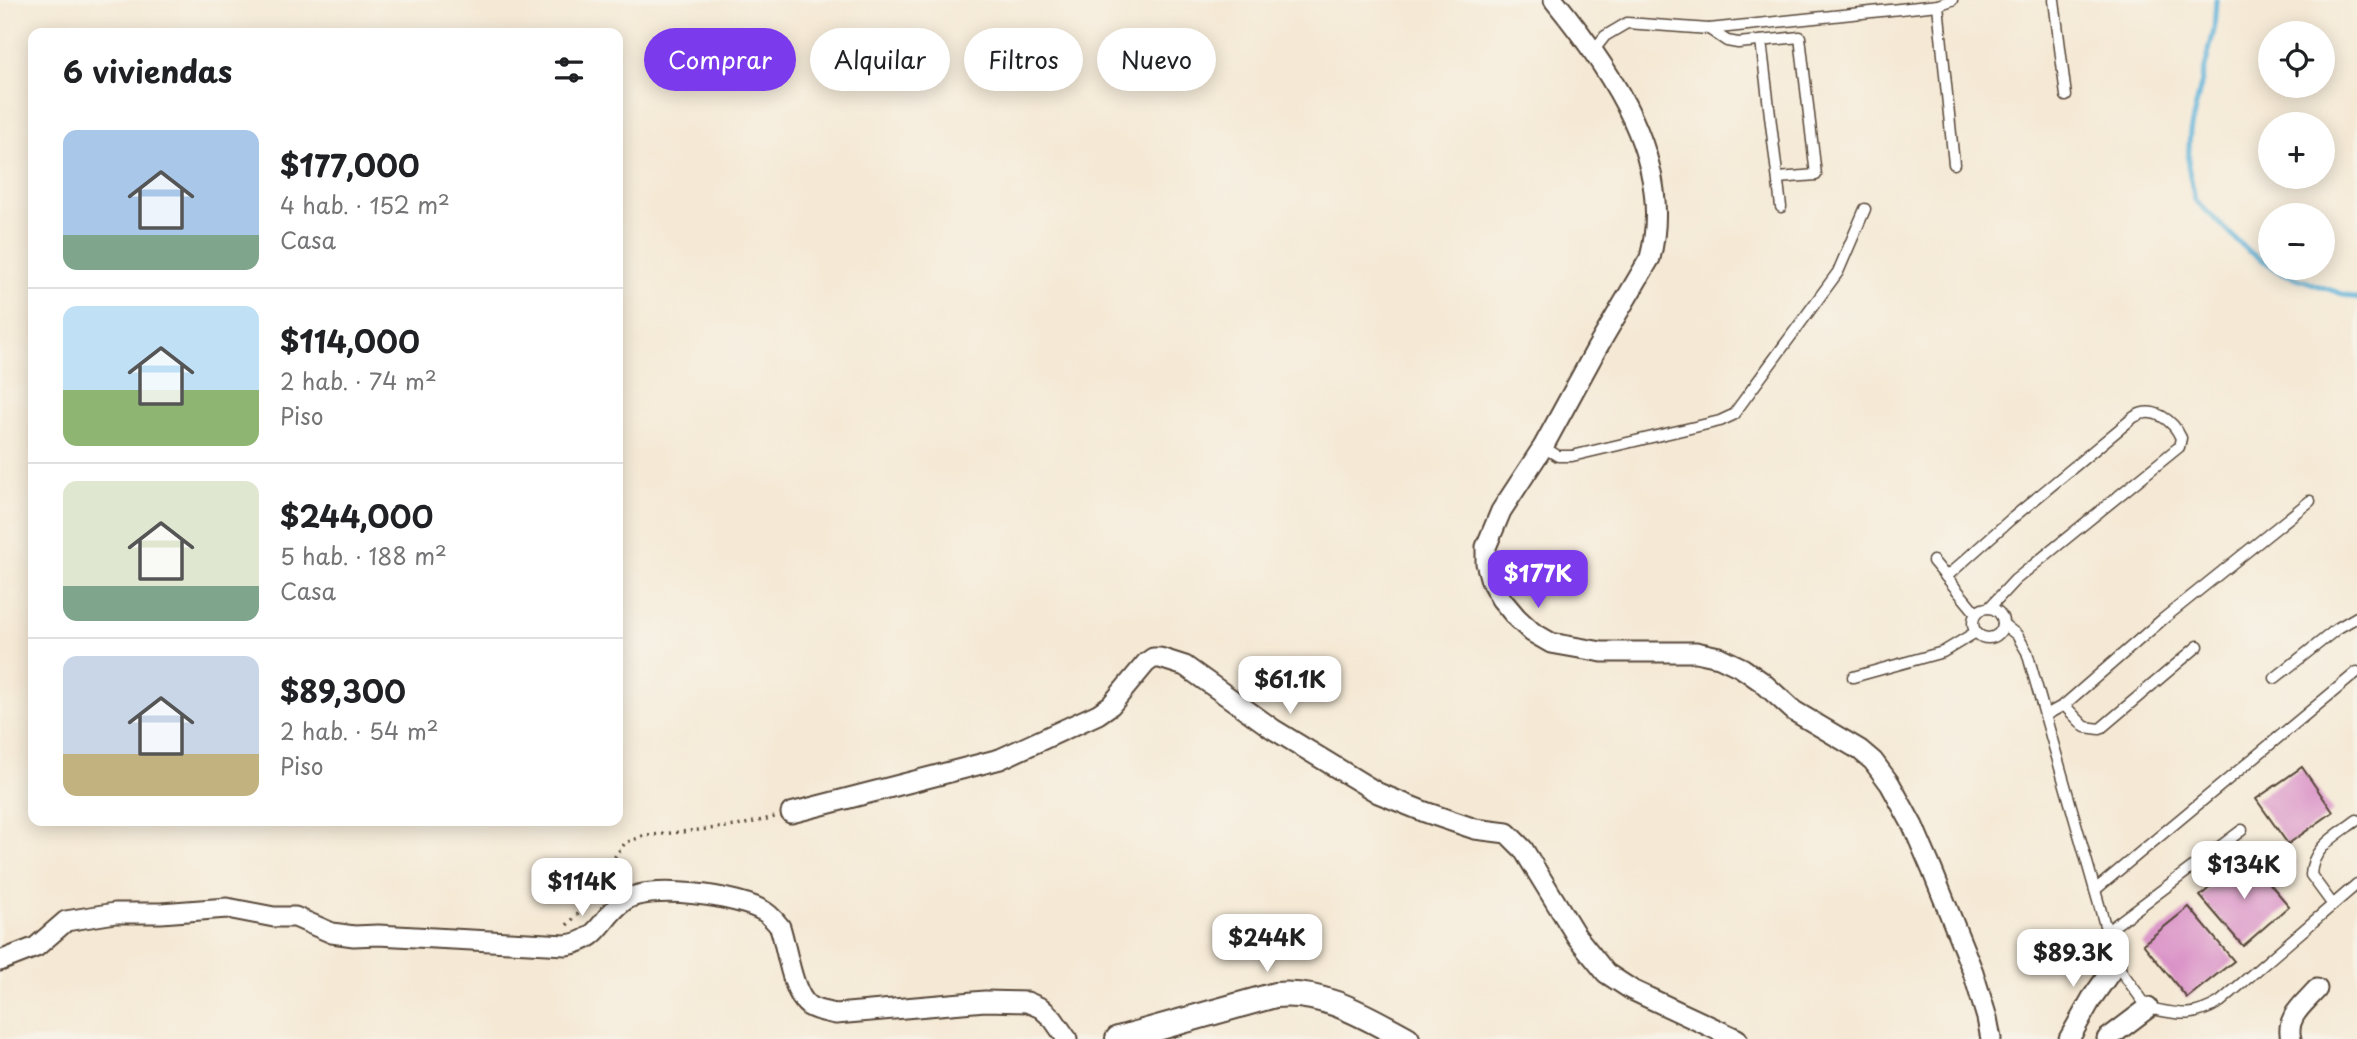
<!DOCTYPE html>
<html lang="es">
<head>
<meta charset="utf-8">
<style>
	body { margin:0; font-family:"Playpen Sans",sans-serif; background:#f2f2f2; color:#202124; height:100vh; display:flex; flex-direction:column; font-size:26px; white-space:nowrap }
	* { box-sizing:border-box; margin:0 }
	p { font-size:23px; color:#757577 }
	.icon { flex:none; width:38px; height:38px; fill:none; stroke:currentColor; stroke-width:2; stroke-linecap:round; stroke-linejoin:round }
	.map { position:relative; flex:1; overflow:hidden }
	.side { position:absolute; left:28px; top:28px; width:595px; height:798px; display:flex; flex-direction:column; background:#fff; border-radius:14px; box-shadow:0 4px 18px #0003 }
	.side>* { flex:none }
	.top-card { position:absolute; left:644px; top:28px; width:665px; height:63px; display:flex; gap:14px }
	.controls { position:absolute; left:2258px; top:21px; display:grid; gap:14px }
	.controls a { display:grid; place-items:center; width:77px; height:77px; border-radius:50%; background:#fff; box-shadow:0 4px 18px #0003; font-size:35px }
	.price { position:absolute; translate:-50% -60px; padding:0 16px; border-radius:14px; background:#fff; color:#222; font-size:23px; line-height:46px; filter:drop-shadow(0 2px 4px #0008) }
	.price::after { content:''; position:absolute; left:50%; top:42px; width:21px; height:16px; margin-left:-10px; background:inherit; clip-path:polygon(0 0,100% 0,50% 100%) }
	.price.current { background:#7c3aed; color:#fff }
	ul { padding:0; list-style:none }
	li { display:flex; align-items:center; gap:21px; height:175px; padding:0 35px }
	li+li { border-top:2px solid #e0e0e0 }
	li span { display:grid; place-items:center; flex:none; width:196px; height:140px; border-radius:14px; color:#555 }
	li>.icon { margin-inline-start:auto }
	span .icon { width:84px; height:84px; fill:#fffc; stroke-width:1 }
	li b { font-size:30px }
	h2 { display:flex; justify-content:space-between; align-items:center; height:84px; padding:0 35px; font-size:30px }
	.pill { padding:0 24px; border-radius:32px; background:#fff; box-shadow:0 4px 18px #0003; font-size:24px; line-height:63px }
	.pill.current { background:#7c3aed; color:#fff }
	.map>svg:first-child { display:block }
	.lines { fill:none; stroke-linecap:round; stroke-linejoin:round }
	.stream { stroke:#5cb2d9; stroke-width:5 }
	.building { fill:#da93c7 }
	.service-casing { stroke:#574739; stroke-width:13 }
	.minor-casing { stroke:#574739; stroke-width:23 }
	.tertiary-casing { stroke:#574739; stroke-width:28 }
	.path { stroke:#574739; stroke-width:3.5; stroke-dasharray:2 5; stroke-linecap:butt }
	.service { stroke:#fff; stroke-width:10 }
	.minor { stroke:#fff; stroke-width:19 }
	.tertiary { stroke:#fff; stroke-width:24 }
</style>
</head>
<body>
<div class="map">
<svg width="2357" height="1039" viewBox="0 0 2357 1039">
	<rect width="100%" height="100%" fill="#f7f3e8"/>
	<filter id="ink" filterUnits="userSpaceOnUse"><feTurbulence type="fractalNoise" baseFrequency=".0143" numOctaves="2"/><feDisplacementMap in="SourceGraphic" scale="14" xChannelSelector="R" yChannelSelector="G"/><feConvolveMatrix kernelMatrix="1 2 1 2 8 2 1 2 1" color-interpolation-filters="sRGB"/></filter>
	<filter id="wash" filterUnits="userSpaceOnUse"><feTurbulence type="fractalNoise" baseFrequency=".00686" numOctaves="4" result="noise"/><feDisplacementMap in="SourceGraphic" scale="28" xChannelSelector="R" yChannelSelector="G"/><feGaussianBlur stdDeviation="1.57" result="paint"/><feColorMatrix in="noise" values="0 0 0 0 0 0 0 0 0 0 0 0 0 0 0 0 0 1.4 0 .05"/><feComposite in="paint" operator="in"/></filter>
	<g filter="url(#wash)">
		<rect width="100%" height="100%" fill="#f5e9d5"/>
		<g class="lines">
			<!-- stream -->
			<g class="stream">
				<path d="M2216,0L2214,30L2190,131L2188,166L2195,200L2248,251L2270,265"/>
				<path d="M2273,268L2279,272L2357,299"/>
			</g>
		</g>
		<g id="blocks">
			<!-- building -->
			<g class="building">
				<path d="M2302,767L2333,812L2288,844L2256,799Z"/>
				<path d="M2246,856L2289,906L2243,946L2200,896Z"/>
				<path d="M2189,907L2234,961L2187,998L2143,944Z"/>
			</g>
		</g>
	</g>
	<g filter="url(#ink)">
		<use href="#blocks" fill-opacity="0" stroke="#574739" stroke-width="2"/>
		<g class="lines">
			<defs>
				<g id="service">
					<path d="M2054,0L2066,96"/>
					<path d="M1938,5L1954,164"/>
					<path d="M1709,29L1727,41L1738,43L1800,37L1816,175L1778,178"/>
					<path d="M1761,41L1781,207"/>
					<path d="M1594,50L1605,36L1627,23L1709,29L1938,5L1952,0"/>
					<path d="M1543,447L1558,456H1572L1720,421L1733,415L1838,272L1865,209"/>
					<path d="M1933,561L1976,613"/>
					<path d="M1946,577L2010,520L2134,417C2153,405 2173,420 2181,438L2179,447L2015,580L1989,608"/>
					<circle cx="1988" cy="623" r="15"/>
					<path d="M2003,624L2017,635L2027,652L2116,964L2148,1008C2179,1014 2191,1019 2220,1002L2357,884"/>
					<path d="M1853,677L1943,652L1976,632"/>
					<path d="M2275,678L2338,628L2357,617"/>
					<path d="M2064,705L2085,727L2100,729L2198,646"/>
					<path d="M2046,715L2064,705L2163,619L2310,501"/>
					<path d="M2095,890L2357,672"/>
					<path d="M2333,905L2311,875C2312,847 2337,835 2357,820"/>
					<path d="M2106,932L2242,830"/>
				</g>
				<g id="minor">
					<path d="M1554,0C1611,70 1675,162 1650,258L1597,348L1543,447L1501,511L1486,547V563L1491,581L1501,599L1517,618L1532,632L1551,643L1602,652H1696L1719,657L1742,668L1762,682L1794,711L1860,750L1873,761L1890,784L1913,826L1932,870L1973,972L1987,1018L1991,1039"/>
					<path d="M791,813L1000,759L1098,714L1111,705L1146,663L1153,658H1160L1185,666L1273,729L1378,793L1425,812L1475,829L1507,833L1523,849L1577,937L1606,973L1632,990L1737,1039"/>
					<path d="M0,961L36,947L66,921L115,913H161L227,908L274,917H295L332,933L354,936L378,935L566,945C601,940 600,918 624,901C648,883 741,896 765,912C771,916 776,922 780,927C787,948 792,994 809,1006C817,1011 827,1012 836,1014L985,1001L1027,1002L1041,1008L1053,1019L1067,1039"/>
					<path d="M2069,1039L2092,998L2116,964"/>
					<path d="M2107,1039L2148,1008"/>
					<path d="M2291,1039C2285,1017 2304,1004 2317,989"/>
				</g>
				<path id="tertiary" d="M1118,1039L1275,995C1324,990 1366,1017 1407,1039"/>
			</defs>
			<!-- service casing -->
			<use href="#service" class="service-casing"/>
			<!-- minor casing -->
			<use href="#minor" class="minor-casing"/>
			<!-- tertiary casing -->
			<use href="#tertiary" class="tertiary-casing"/>
			<!-- path -->
			<path class="path" d="M567,925L586,906L595,883L625,843L643,836L737,826L775,817"/>
			<!-- service -->
			<use href="#service" class="service"/>
			<!-- minor -->
			<use href="#minor" class="minor"/>
			<!-- tertiary -->
			<use href="#tertiary" class="tertiary"/>
		</g>
	</g>
</svg>
<div class="controls">
<a><svg class="icon" aria-label="locate" viewBox="0 0 24 24"><circle cx="12" cy="12" r="6"/><path d="M12 2v4M12 18v4M2 12h4M18 12h4"/></svg></a>
<a>+</a>
<a>−</a>
</div>
<b class="price current" style="left:1538px;top:610px">$177K</b>
<b class="price" style="left:1290px;top:716px">$61.1K</b>
<b class="price" style="left:2244px;top:901px">$134K</b>
<b class="price" style="left:582px;top:918px">$114K</b>
<b class="price" style="left:1267px;top:974px">$244K</b>
<b class="price" style="left:2073px;top:989px">$89.3K</b>
<div class="top-card">
<a class="pill current">Comprar</a>
<a class="pill">Alquilar</a>
<a class="pill">Filtros</a>
<a class="pill">Nuevo</a>
</div>
<section class="side">
<h2>6 viviendas<svg class="icon" aria-label="filters" viewBox="0 0 24 24"><path d="M4 7h16M4 17h16"/><circle cx="9" cy="7" r="2"/><circle cx="15" cy="17" r="2"/></svg></h2>
<ul>
<li><span style="background:linear-gradient(#a9c7e8 75%,#7fa58c 0)"><svg class="icon" aria-label="home" viewBox="0 0 24 24"><path d="M3 11l9-7 9 7M6 9v11h12V9"/></svg></span><div><b>$177,000</b><p>4 hab. · 152 m²</p><p>Casa</p></div></li>
<li><span style="background:linear-gradient(#bfe0f5 60%,#8fb573 0)"><svg class="icon" aria-label="home" viewBox="0 0 24 24"><path d="M3 11l9-7 9 7M6 9v11h12V9"/></svg></span><div><b>$114,000</b><p>2 hab. · 74 m²</p><p>Piso</p></div></li>
<li><span style="background:linear-gradient(#dfe7d0 75%,#7fa58c 0)"><svg class="icon" aria-label="home" viewBox="0 0 24 24"><path d="M3 11l9-7 9 7M6 9v11h12V9"/></svg></span><div><b>$244,000</b><p>5 hab. · 188 m²</p><p>Casa</p></div></li>
<li><span style="background:linear-gradient(#c9d6e8 70%,#c2b280 0)"><svg class="icon" aria-label="home" viewBox="0 0 24 24"><path d="M3 11l9-7 9 7M6 9v11h12V9"/></svg></span><div><b>$89,300</b><p>2 hab. · 54 m²</p><p>Piso</p></div></li>
</ul>
</section>
</div>
</body>
</html>
